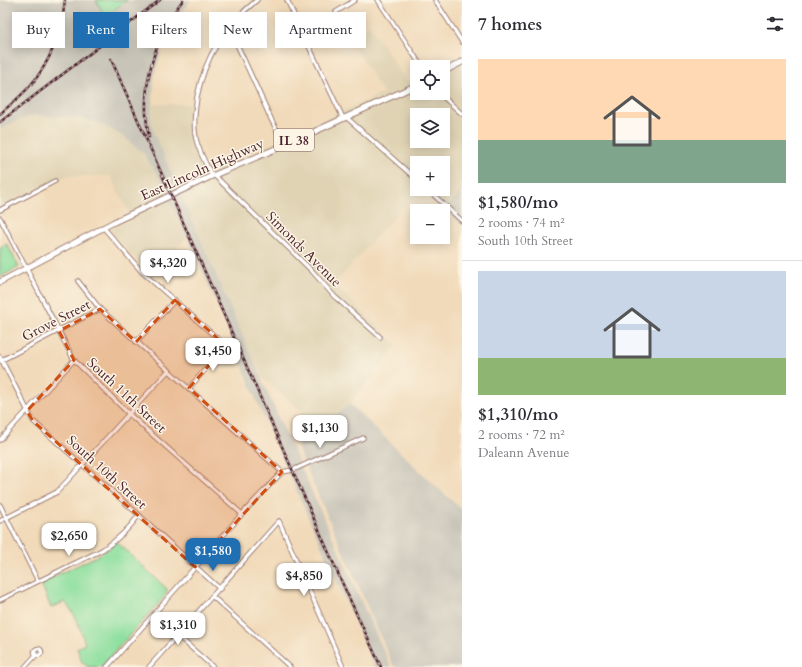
<!DOCTYPE html>
<html lang="en">
<head>
<meta charset="utf-8">
<style>
	body { margin:0; font-family:Cardo,serif; background:#f2f2f3; color:#2b2b33; height:100vh; display:flex; flex-direction:column; font-size:15px; white-space:nowrap }
	* { box-sizing:border-box; margin:0 }
	p { font-size:13px; color:#7c7c81 }
	.icon { flex:none; width:22px; height:22px; fill:none; stroke:currentColor; stroke-width:2; stroke-linecap:round; stroke-linejoin:round }
	.map { position:relative; flex:1; overflow:hidden }
	.details { display:flex; flex-direction:column; background:#fff; width:340px }
	.details>* { flex:none }
	.guide { position:absolute; left:12px; top:12px; width:380px; height:36px; display:flex; gap:8px }
	.buttons { position:absolute; left:410px; top:60px; display:grid; gap:8px }
	.buttons a { display:grid; place-items:center; width:40px; height:40px; border-radius:0px; background:#fff; box-shadow:0 2px 10px #0003; font-size:20px }
	.price { position:absolute; translate:-50% -34px; padding:0 9px; border-radius:8px; background:#fff; color:#222; font-size:13px; line-height:26px; filter:drop-shadow(0 1px 2px #0008) }
	.price::after { content:''; position:absolute; left:50%; top:24px; width:12px; height:9px; margin-left:-6px; background:inherit; clip-path:polygon(0 0,100% 0,50% 100%) }
	.price.selected { background:#1f6fb2; color:#fff }
	ul { padding:0; list-style:none }
	li { display:grid; align-content:center; gap:8px; height:212px; padding:0 16px }
	li+li { border-top:1px solid #e1e1e2 }
	li span { display:grid; place-items:center; height:124px; border-radius:0px; color:#555 }
	li>.icon { margin-inline-start:auto }
	span .icon { width:72px; height:72px; fill:#fffc; stroke-width:1 }
	li b { font-size:17px }
	h2 { display:flex; justify-content:space-between; align-items:center; height:48px; padding:0 16px; font-size:17px }
	.pill { padding:0 14px; border-radius:0px; background:#fff; box-shadow:0 2px 10px #0003; font-size:14px; line-height:36px }
	.pill.selected { background:#1f6fb2; color:#fff }
	main { display:flex; flex:1; min-height:0 }
	.map>svg:first-child { display:block }
	.built { fill:#e0d3b4; fill-rule:evenodd }
	.industrial { fill:#c8c4b8 }
	.green { fill:#8ddf9f; stroke:#6c7f65 }
	.lines { fill:none; stroke-linecap:round; stroke-linejoin:round }
	.street-casing { stroke:#9e7c72; stroke-width:5.5 }
	.primary-casing { stroke:#9e7c72; stroke-width:7 }
	.street { stroke:#fff; stroke-width:3.5 }
	.primary { stroke:#fff; stroke-width:5 }
	.rail-casing { stroke:#4a1f2b; stroke-width:2.5 }
	.rail { stroke:#fcf5e5; stroke-width:1; stroke-dasharray:3; stroke-linecap:butt }
	.marked { fill:#d05011; fill-opacity:0.2; stroke:#d05011; stroke-width:3; stroke-dasharray:8 5; stroke-linejoin:round }
	.labels { text-anchor:middle; stroke-width:3; stroke-linejoin:round; paint-order:stroke }
	.shield { fill:#fcf5e5; stroke:#7f5f63; stroke-width:1 }
	.shield-label { font-size:13px; font-weight:bold; fill:#4a1f2b }
	.street-label { font-size:14px; fill:#4a1f2b; stroke:#fcf5e5 }
</style>
</head>
<body>
<main>
<div class="map">
<svg width="462" height="667" viewBox="0 0 462 667">
	<rect width="100%" height="100%" fill="#fcf5e5"/>
	<filter id="ink" filterUnits="userSpaceOnUse"><feTurbulence type="fractalNoise" baseFrequency=".025" numOctaves="2"/><feDisplacementMap in="SourceGraphic" scale="8" xChannelSelector="R" yChannelSelector="G"/><feConvolveMatrix kernelMatrix="1 2 1 2 8 2 1 2 1" color-interpolation-filters="sRGB"/></filter>
	<filter id="wash" filterUnits="userSpaceOnUse"><feTurbulence type="fractalNoise" baseFrequency=".012" numOctaves="4" result="noise"/><feDisplacementMap in="SourceGraphic" scale="16" xChannelSelector="R" yChannelSelector="G"/><feGaussianBlur stdDeviation="0.9" result="paint"/><feColorMatrix in="noise" values="0 0 0 0 0 0 0 0 0 0 0 0 0 0 0 0 0 1.4 0 .05"/><feComposite in="paint" operator="in"/></filter>
	<g filter="url(#wash)">
		<rect width="100%" height="100%" fill="#f1daba"/>
		<!-- built -->
		<g class="built">
			<path d="M369,25L406,80L409,81L417,77V93H443V67H439L462,56V105L460,107L462,109V191L445,209L422,189H443V163H417V189H420L334,284L397,345L350,404L321,428L261,377L154,133L151,120L153,104H194L191,124L196,145L208,173L383,93L350,39ZM417,115H443V141H417Z"/>
			<path d="M34,115L80,118L101,124L123,136L144,154L160,179L187,237L152,277L109,230L132,218L110,176H66L0,212V130L16,121Z"/>
		</g>
		<!-- industrial -->
		<g class="industrial">
			<path d="M0,0H96L105,17L126,0H191L184,8L169,31L161,52L154,77L151,120L154,133L277,414L391,667H375L258,404L224,320L187,237L170,202L160,179L144,154L123,136L101,124L80,118L34,115L16,121L0,130Z"/>
			<path d="M462,191V225L445,209Z"/>
			<path d="M350,404L430,481L462,510V667H394L297,447Z"/>
		</g>
		<!-- green -->
		<g class="green">
			<path d="M96,0H127L105,17Z"/>
			<path d="M7,244L19,267L0,277V248Z"/>
			<path d="M117,542L167,589L166,595L101,667H88L82,662L77,648L85,644C81,630 75,611 64,602L51,608L41,583L103,553Z"/>
		</g>
	</g>
	<g filter="url(#ink)">
		<g class="lines">
			<defs>
				<g id="street">
					<path d="M287,0L343,118"/>
					<path d="M378,0L422,67"/>
					<path d="M435,0L462,42"/>
					<path d="M336,12L355,0"/>
					<path d="M229,27L272,121L285,145"/>
					<path d="M443,77L448,70"/>
					<path d="M439,93L462,114"/>
					<path d="M346,117L417,180"/>
					<path d="M214,175L313,272L334,296L380,337"/>
					<path d="M212,176C206,164 199,152 196,139C193,125 195,111 197,97C205,56 225,26 257,0"/>
					<path d="M427,189L462,221"/>
					<path d="M0,210L55,181"/>
					<path d="M0,218L74,360L129,414L242,514"/>
					<path d="M103,227L142,272L226,346L189,388"/>
					<path d="M78,281L100,309L282,472"/>
					<path d="M136,342L175,300"/>
					<path d="M0,357L33,421L139,515L220,589"/>
					<path d="M0,361L100,309"/>
					<path d="M0,440L74,360"/>
					<path d="M0,505L38,581"/>
					<path d="M0,521L57,492L169,370"/>
					<path d="M213,597L290,667"/>
					<path d="M0,600L102,550C116,541 129,529 139,515"/>
					<path d="M154,615L213,667"/>
					<circle cx="38" cy="652" r="3.5"/>
					<path d="M25,667L36,655"/>
					<path d="M107,667L242,514L282,472L293,470L363,438"/>
					<path d="M149,667L279,521L343,667"/>
				</g>
				<g id="primary">
					<path d="M443,72L462,62"/>
					<path d="M0,282L114,222L212,176L285,145L417,85"/>
				</g>
			</defs>
			<!-- street casing -->
			<use href="#street" class="street-casing"/>
			<!-- primary casing -->
			<use href="#primary" class="primary-casing"/>
			<!-- street -->
			<use href="#street" class="street"/>
			<!-- primary -->
			<use href="#primary" class="primary"/>
			<defs>
				<g id="rail">
					<path d="M111,59L340,578L381,667"/>
					<path d="M0,114C10,105 20,97 29,87C50,64 62,31 65,0"/>
					<path d="M0,122L160,0"/>
					<path d="M149,137C139,90 154,37 183,0"/>
				</g>
			</defs>
			<!-- rail casing -->
			<use href="#rail" class="rail-casing"/>
			<!-- rail -->
			<use href="#rail" class="rail"/>
		</g>
	</g>
	<!-- marked area -->
	<path class="marked" d="M175,300L226,346L189,388L282,472L195,567L33,421L27,411L74,360L59,331L100,309L136,342Z"/>
	<g class="labels">
		<!-- shield labels -->
		<rect class="shield" x="274" y="129" width="40" height="22" rx="3"/>
		<g class="shield-label">
			<text x="294" y="145">IL 38</text>
		</g>
		<!-- street labels -->
		<g class="street-label">
			<text transform="translate(202 169) rotate(-24)" y="5">East Lincoln Highway</text>
			<text transform="translate(304 249) rotate(45)" y="5">Simonds Avenue</text>
			<text transform="translate(56 320) rotate(-27)" y="5">Grove Street</text>
			<text transform="translate(127 395) rotate(43)" y="5">South 11th Street</text>
			<text transform="translate(107 472) rotate(42)" y="5">South 10th Street</text>
		</g>
	</g>
</svg>
<div class="buttons">
<a><svg class="icon" aria-label="locate" viewBox="0 0 24 24"><circle cx="12" cy="12" r="6"/><path d="M12 2v4M12 18v4M2 12h4M18 12h4"/></svg></a>
<a><svg class="icon" aria-label="layers" viewBox="0 0 24 24"><path d="M12 4l9 5-9 5-9-5zM3 14l9 5 9-5"/></svg></a>
<a>+</a>
<a>−</a>
</div>
<b class="price" style="left:168px;top:284px">$4,320</b>
<b class="price" style="left:213px;top:372px">$1,450</b>
<b class="price" style="left:320px;top:449px">$1,130</b>
<b class="price" style="left:69px;top:557px">$2,650</b>
<b class="price selected" style="left:213px;top:572px">$1,580</b>
<b class="price" style="left:304px;top:597px">$4,850</b>
<b class="price" style="left:178px;top:646px">$1,310</b>
<div class="guide">
<a class="pill">Buy</a>
<a class="pill selected">Rent</a>
<a class="pill">Filters</a>
<a class="pill">New</a>
<a class="pill">Apartment</a>
</div>
</div>
<section class="details">
<h2>7 homes<svg class="icon" aria-label="filters" viewBox="0 0 24 24"><path d="M4 7h16M4 17h16"/><circle cx="9" cy="7" r="2"/><circle cx="15" cy="17" r="2"/></svg></h2>
<ul>
<li><span style="background:linear-gradient(#ffd9b3 65%,#7fa58c 0)"><svg class="icon" aria-label="home" viewBox="0 0 24 24"><path d="M3 11l9-7 9 7M6 9v11h12V9"/></svg></span><div><b>$1,580/mo</b><p>2 rooms · 74 m²</p><p>South 10th Street</p></div></li>
<li><span style="background:linear-gradient(#c9d6e8 70%,#8fb573 0)"><svg class="icon" aria-label="home" viewBox="0 0 24 24"><path d="M3 11l9-7 9 7M6 9v11h12V9"/></svg></span><div><b>$1,310/mo</b><p>2 rooms · 72 m²</p><p>Daleann Avenue</p></div></li>
</ul>
</section>
</main>
</body>
</html>
